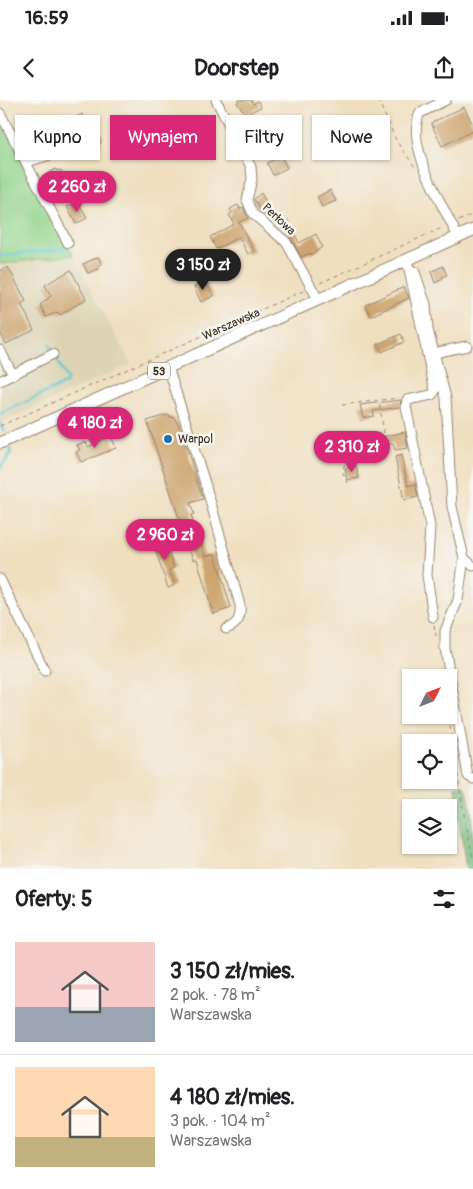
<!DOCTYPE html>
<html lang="pl">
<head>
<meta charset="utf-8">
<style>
	body { margin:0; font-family:Pangolin,sans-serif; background:#f2f2f2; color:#202124; height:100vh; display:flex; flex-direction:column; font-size:19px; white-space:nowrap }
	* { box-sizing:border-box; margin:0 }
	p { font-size:16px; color:#757577 }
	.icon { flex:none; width:28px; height:28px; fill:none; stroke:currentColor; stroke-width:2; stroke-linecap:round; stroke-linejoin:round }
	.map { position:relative; height:769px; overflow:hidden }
	.panel { display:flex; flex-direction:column; background:#fff; flex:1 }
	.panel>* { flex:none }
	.guide { position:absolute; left:15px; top:15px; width:444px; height:45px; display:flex; gap:10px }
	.needle { width:32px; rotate:48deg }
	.buttons { position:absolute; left:402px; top:569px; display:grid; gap:10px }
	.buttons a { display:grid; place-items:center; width:55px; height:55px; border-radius:0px; background:#fff; box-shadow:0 1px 4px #0004; font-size:25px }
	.price { position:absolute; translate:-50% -42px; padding:0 11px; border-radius:18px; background:#db2777; color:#fff; font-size:16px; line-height:32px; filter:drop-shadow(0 1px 2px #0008) }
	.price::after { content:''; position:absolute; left:50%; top:30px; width:15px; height:11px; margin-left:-8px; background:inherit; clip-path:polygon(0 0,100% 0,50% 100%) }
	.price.active { background:#222; color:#fff }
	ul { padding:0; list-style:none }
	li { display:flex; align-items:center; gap:15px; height:125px; padding:0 15px }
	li+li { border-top:1px solid #e0e0e0 }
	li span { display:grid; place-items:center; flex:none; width:140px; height:100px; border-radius:0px; color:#555 }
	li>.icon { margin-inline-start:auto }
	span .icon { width:60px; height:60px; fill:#fffc; stroke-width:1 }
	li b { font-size:21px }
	h2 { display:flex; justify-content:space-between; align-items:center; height:60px; padding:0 15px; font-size:21px }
	.pill { padding:0 18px; border-radius:0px; background:#fff; box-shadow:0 1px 4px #0004; font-size:18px; line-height:45px }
	.pill.active { background:#db2777; color:#fff }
	.status { display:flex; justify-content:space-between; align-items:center; height:35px; padding:0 25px; background:#fff; direction:ltr }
	.status svg { height:14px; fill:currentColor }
	header { display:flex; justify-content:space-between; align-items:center; height:65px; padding:0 15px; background:#fff; font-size:22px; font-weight:700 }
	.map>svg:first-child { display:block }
	.built { fill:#ddd4b4 }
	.green { fill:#92d48b; stroke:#667f54 }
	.forest { fill:#75b677; stroke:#58704a }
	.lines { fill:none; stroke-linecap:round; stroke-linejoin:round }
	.stream { stroke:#5ac7ce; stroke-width:2.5 }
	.building { fill:#cea571 }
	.minor-casing { stroke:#95846e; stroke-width:11 }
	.major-casing { stroke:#95846e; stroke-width:13 }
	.path { stroke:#95846e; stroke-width:1; stroke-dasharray:4 4; stroke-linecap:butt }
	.minor { stroke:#fff; stroke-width:9 }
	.major { stroke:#fff; stroke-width:11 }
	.poi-dot { fill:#1f6fb2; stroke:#f6f6f2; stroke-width:2 }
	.labels { text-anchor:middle; stroke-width:5; stroke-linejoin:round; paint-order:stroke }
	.shield { fill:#f6f6f2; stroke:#73675e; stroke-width:1 }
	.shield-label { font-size:11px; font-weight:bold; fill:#3b2a1e }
	.street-label { font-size:12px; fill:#3b2a1e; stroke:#f6f6f2 }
	.poi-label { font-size:12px; fill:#3b2a1e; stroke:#f6f6f2; text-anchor:start }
</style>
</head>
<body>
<div class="status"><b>16:59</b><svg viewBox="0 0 49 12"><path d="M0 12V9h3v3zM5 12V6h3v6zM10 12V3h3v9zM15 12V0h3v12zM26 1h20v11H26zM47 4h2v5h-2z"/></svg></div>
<header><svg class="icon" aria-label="back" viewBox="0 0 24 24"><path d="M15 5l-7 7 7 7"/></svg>Doorstep<svg class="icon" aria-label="share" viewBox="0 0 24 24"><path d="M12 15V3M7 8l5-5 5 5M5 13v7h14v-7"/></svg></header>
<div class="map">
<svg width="473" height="769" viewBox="0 0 473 769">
	<rect width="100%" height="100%" fill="#f6f6f2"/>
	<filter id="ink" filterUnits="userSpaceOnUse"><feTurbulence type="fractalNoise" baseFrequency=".02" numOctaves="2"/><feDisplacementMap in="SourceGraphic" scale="10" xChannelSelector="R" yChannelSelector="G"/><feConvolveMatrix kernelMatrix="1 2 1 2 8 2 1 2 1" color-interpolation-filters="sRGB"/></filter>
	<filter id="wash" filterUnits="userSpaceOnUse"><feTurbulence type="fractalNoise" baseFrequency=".0096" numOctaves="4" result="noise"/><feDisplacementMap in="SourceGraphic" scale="20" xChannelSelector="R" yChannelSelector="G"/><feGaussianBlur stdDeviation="1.12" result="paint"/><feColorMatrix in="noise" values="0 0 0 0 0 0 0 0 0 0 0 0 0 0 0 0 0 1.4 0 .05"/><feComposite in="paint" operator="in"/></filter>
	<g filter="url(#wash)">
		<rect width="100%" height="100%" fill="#efdfbf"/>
		<!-- built -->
		<path class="built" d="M73,155L131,264L0,323V164Z"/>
		<!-- green -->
		<path class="green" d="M0,18L73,155L0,164Z"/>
		<!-- forest -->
		<path class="forest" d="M465,686C473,702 473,747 473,769H466L457,705L456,687Z"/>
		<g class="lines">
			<!-- stream -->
			<g class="stream">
				<path d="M0,156L64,149"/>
				<path d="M0,314L66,283L67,279L49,244"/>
				<path d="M0,323L4,331"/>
				<path d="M0,368L11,353L10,347"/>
			</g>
		</g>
		<g id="blocks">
			<!-- building -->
			<g class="building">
				<path d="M239,0H251L253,4L258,1L261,7L246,14L237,3Z"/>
				<path d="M464,7L473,25V31L442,46L431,23Z"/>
				<path d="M82,14L88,26L78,32L71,20Z"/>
				<path d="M39,24L44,34L32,43L26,31Z"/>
				<path d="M281,56L287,68L273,75L267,63Z"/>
				<path d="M56,69L57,71L61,70L69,87L56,93L48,76V73Z"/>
				<path d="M330,90L336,101L322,107L317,97Z"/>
				<path d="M261,93L270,110L262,114L254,99Z"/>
				<path d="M78,102L87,118L76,124L67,107Z"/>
				<path d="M238,105L240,109L243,107L248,118L239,122L254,151L248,154L239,137L216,149L210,137L234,124L229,115L232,113L230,109Z"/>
				<path d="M288,120L299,143L316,134L322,147L311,155L310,153L301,157L282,123Z"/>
				<path d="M98,157L102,164L98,166L99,169L88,173L83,164Z"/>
				<path d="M443,166L447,175L442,177L443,179L435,183L431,172Z"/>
				<path d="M8,167L26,201L21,204L34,230L6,244L0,232V171Z"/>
				<path d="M71,170L86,199L60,215L58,212L46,217L40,205L51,196L45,185Z"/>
				<path d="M204,180L214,196L201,202L194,187Z"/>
				<path d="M404,187L409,198L371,216L365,205Z"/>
				<path d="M401,234L404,242L382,252L378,244Z"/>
				<path d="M401,300L400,307L373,311L374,316L363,318L360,305Z"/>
				<path d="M166,315L174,318L179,325L203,399L190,403L194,414L191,415L205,456L215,454L231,508L213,514L197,459L193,460L147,321Z"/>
				<path d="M405,332L408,348L395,350L393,343L372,347V334L380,333L381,337Z"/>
				<path d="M111,336L116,348L81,362L76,352L80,350L77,345L86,342L88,347Z"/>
				<path d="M401,355L408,386L415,384L418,397L404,400L395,357Z"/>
				<path d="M356,366L359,378L347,380L345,368Z"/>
				<path d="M164,439L174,468L169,470L175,485L168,488L153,443Z"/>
			</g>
		</g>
	</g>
	<g filter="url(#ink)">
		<use href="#blocks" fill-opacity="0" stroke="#95846e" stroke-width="1"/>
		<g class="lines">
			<defs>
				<g id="minor">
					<path d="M216,0L251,67L252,79L247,100L253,114L286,142L318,199"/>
					<path d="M446,0L420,13C404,45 444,107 458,137"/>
					<path d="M0,13L68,143"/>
					<path d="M27,62L96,41"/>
					<path d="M408,165L435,291L432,295L407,300L406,306L430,426L427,475L433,517"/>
					<path d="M410,169L415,172L426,205L428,230L446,298L452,407L464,458L458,500L445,531V548L468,676L473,679"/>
					<path d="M0,250L13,275"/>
					<path d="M434,253L467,246"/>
					<path d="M168,267L205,383L240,505C241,517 239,524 226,529"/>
					<path d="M0,281L53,254"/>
					<path d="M464,458L473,466"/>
					<path d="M0,479L45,571"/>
				</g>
				<path id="major" d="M0,343L473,130"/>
			</defs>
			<!-- minor casing -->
			<use href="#minor" class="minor-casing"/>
			<!-- major casing -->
			<use href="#major" class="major-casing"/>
			<!-- path -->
			<g class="path">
				<path d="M378,0L397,42L415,67"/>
				<path d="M459,121L473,114"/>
				<path d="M320,183L444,127"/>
				<path d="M342,305L398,298"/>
				<path d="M0,326L303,191"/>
				<path d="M348,383L343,373C342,348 376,361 386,346L379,301"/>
				<path d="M434,525L436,536"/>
				<path d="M450,626L464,715L473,758"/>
			</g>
			<!-- minor -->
			<use href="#minor" class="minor"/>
			<!-- major -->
			<use href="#major" class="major"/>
		</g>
	</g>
	<!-- markers -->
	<circle class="poi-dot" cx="168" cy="339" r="5"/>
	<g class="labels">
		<!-- shield labels -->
		<rect class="shield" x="148" y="262.5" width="22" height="17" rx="4"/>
		<g class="shield-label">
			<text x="159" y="275">53</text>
		</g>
		<!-- street labels -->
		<g class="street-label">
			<text transform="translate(279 119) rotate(43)" y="4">Perłowa</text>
			<text transform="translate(231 224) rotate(-24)" y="4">Warszawska</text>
		</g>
		<!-- poi labels -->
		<g class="poi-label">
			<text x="178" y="343">Warpol</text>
		</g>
	</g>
</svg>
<div class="buttons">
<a><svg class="needle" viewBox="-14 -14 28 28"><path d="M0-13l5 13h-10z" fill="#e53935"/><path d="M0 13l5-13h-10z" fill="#757577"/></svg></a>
<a><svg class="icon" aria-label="locate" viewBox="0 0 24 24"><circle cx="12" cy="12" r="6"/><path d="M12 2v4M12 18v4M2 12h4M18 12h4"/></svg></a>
<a><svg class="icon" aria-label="layers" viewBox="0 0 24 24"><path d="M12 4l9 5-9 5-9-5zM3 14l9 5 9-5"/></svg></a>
</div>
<b class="price" style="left:77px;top:113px">2 260 zł</b>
<b class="price active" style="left:203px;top:191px">3 150 zł</b>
<b class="price" style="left:95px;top:349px">4 180 zł</b>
<b class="price" style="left:352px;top:373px">2 310 zł</b>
<b class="price" style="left:165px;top:461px">2 960 zł</b>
<div class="guide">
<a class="pill">Kupno</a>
<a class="pill active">Wynajem</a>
<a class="pill">Filtry</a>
<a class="pill">Nowe</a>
</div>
</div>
<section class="panel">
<h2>Oferty: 5<svg class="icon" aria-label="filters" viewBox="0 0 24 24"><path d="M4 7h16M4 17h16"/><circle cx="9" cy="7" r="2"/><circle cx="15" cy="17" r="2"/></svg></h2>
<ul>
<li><span style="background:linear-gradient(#f6c9c9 65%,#9aa5b1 0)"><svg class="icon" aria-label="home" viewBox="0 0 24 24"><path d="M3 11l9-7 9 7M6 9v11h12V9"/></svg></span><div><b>3 150 zł/mies.</b><p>2 pok. · 78 m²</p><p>Warszawska</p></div></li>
<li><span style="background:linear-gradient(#ffd9b3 70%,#c2b280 0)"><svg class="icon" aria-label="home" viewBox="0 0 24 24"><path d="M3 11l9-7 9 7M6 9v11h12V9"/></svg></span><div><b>4 180 zł/mies.</b><p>3 pok. · 104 m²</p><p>Warszawska</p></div></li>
</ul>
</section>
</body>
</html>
